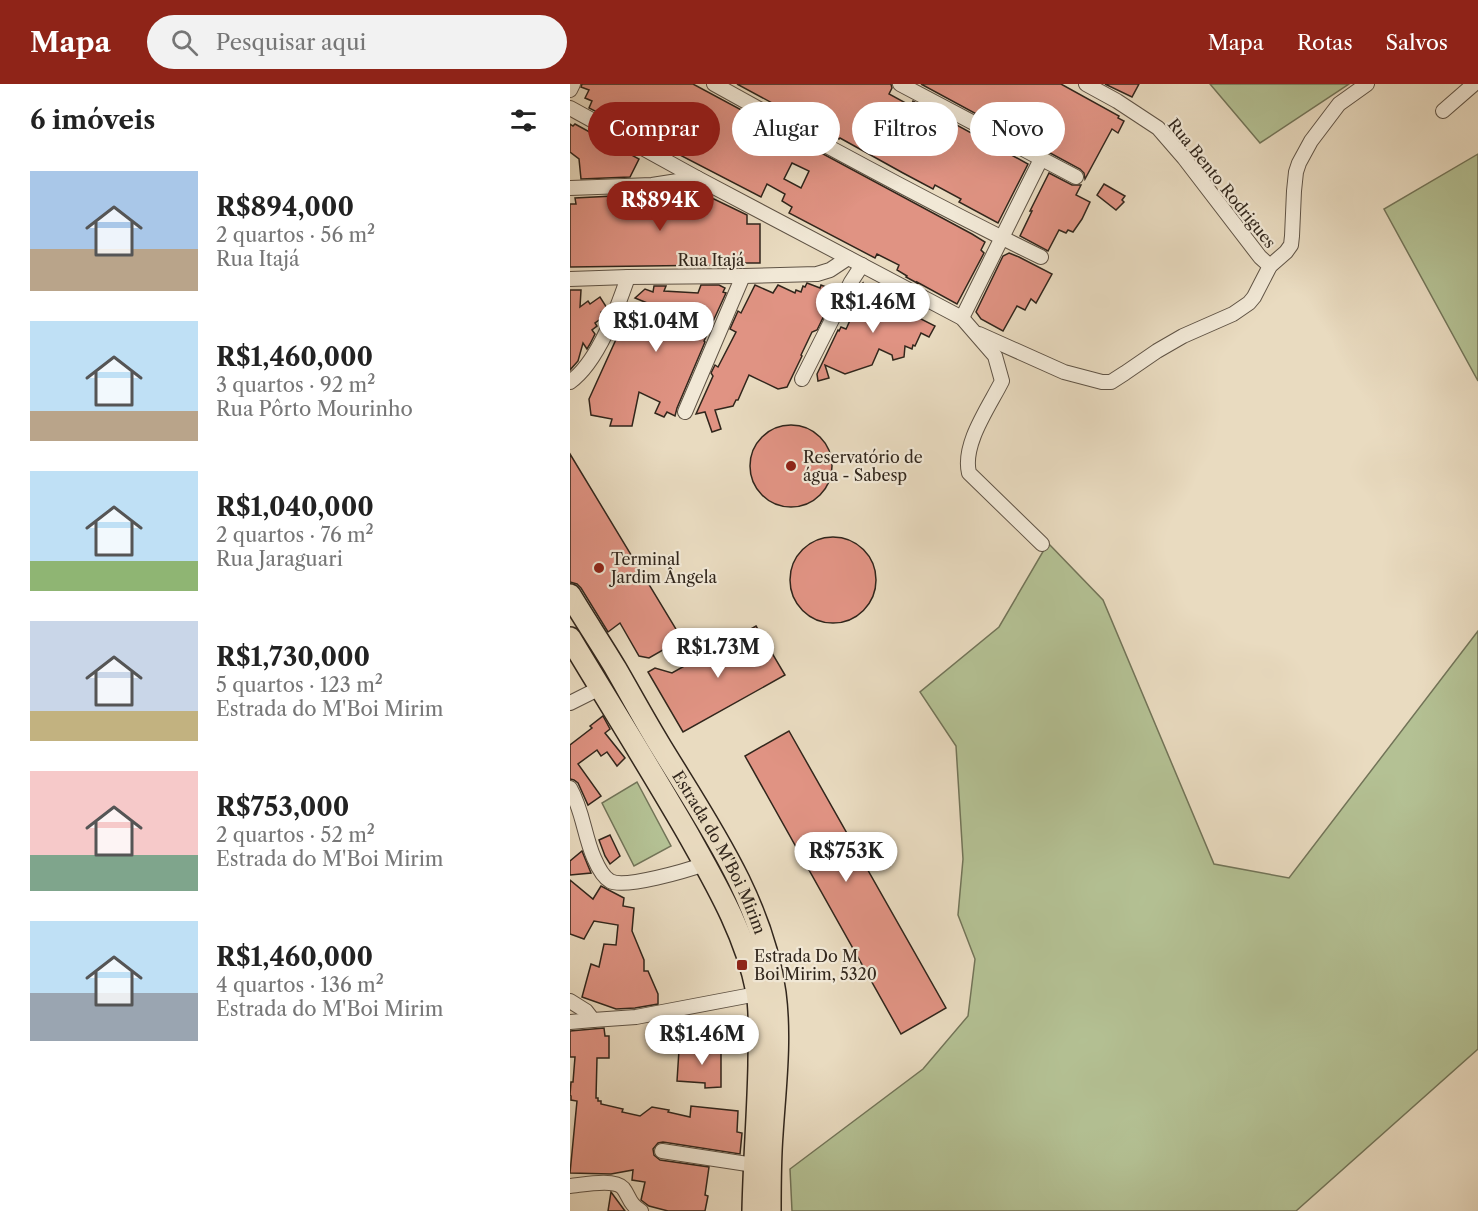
<!DOCTYPE html>
<html lang="pt">
<head>
<meta charset="utf-8">
<style>
	body { margin:0; font-family:"Libre Caslon Text",serif; background:#f2f2f2; color:#222; height:100vh; display:flex; flex-direction:column; font-size:22px; white-space:nowrap }
	* { box-sizing:border-box; margin:0 }
	p { font-size:20px; color:#767676 }
	.icon { flex:none; width:33px; height:33px; fill:none; stroke:currentColor; stroke-width:2; stroke-linecap:round; stroke-linejoin:round }
	.map { position:relative; flex:1; overflow:hidden }
	.side { display:flex; flex-direction:column; background:#fff; width:570px }
	.side>* { flex:none }
	.hud { position:absolute; left:18px; top:18px; width:570px; height:54px; display:flex; gap:12px }
	.price { position:absolute; translate:-50% -51px; padding:0 14px; border-radius:21px; background:#fff; color:#222; font-size:20px; line-height:39px; filter:drop-shadow(0 2px 3px #0008) }
	.price::after { content:''; position:absolute; left:50%; top:36px; width:18px; height:14px; margin-left:-9px; background:inherit; clip-path:polygon(0 0,100% 0,50% 100%) }
	.price.selected { background:#8f2418; color:#fff }
	ul { padding:0; list-style:none }
	li { display:flex; align-items:center; gap:18px; height:150px; padding:0 30px }
	li span { display:grid; place-items:center; flex:none; width:168px; height:120px; border-radius:0px; color:#555 }
	li>.icon { margin-inline-start:auto }
	span .icon { width:72px; height:72px; fill:#fffc; stroke-width:1 }
	li b { font-size:26px }
	h2 { display:flex; justify-content:space-between; align-items:center; height:72px; padding:0 30px; font-size:26px }
	.pill { padding:0 21px; border-radius:27px; background:#fff; box-shadow:0 6px 24px #0002; font-size:21px; line-height:54px }
	.pill.selected { background:#8f2418; color:#fff }
	header { display:flex; align-items:center; gap:36px; box-sizing:border-box; height:84px; padding:0 30px; background:#8f2418; color:#fff }
	header strong { font-size:28px }
	nav { display:flex; gap:33px; margin-inline-start:auto; font-size:21px }
	.search { width:420px; height:54px; background:#f2f2f2; display:flex; align-items:center; gap:15px; box-sizing:border-box; padding:0 21px; border-radius:33px; color:#767676; font-size:22px }
	main { display:flex; flex:1; min-height:0 }
	.map>svg:first-child { display:block }
	.green { fill:#b4c194; stroke:#727458; stroke-width:1.5 }
	.building { fill:#e09383; stroke:#31261c; stroke-width:1.5; fill-rule:evenodd }
	.lines { fill:none; stroke-linecap:round; stroke-linejoin:round }
	.minor-casing { stroke:#5f5345; stroke-width:16 }
	.primary-casing { stroke:#31261c; stroke-width:24 }
	.minor { stroke:#f1e8d6; stroke-width:14 }
	.primary { stroke:#e9dbc0; stroke-width:21 }
	.poi-dot { fill:#8f2418; stroke:#f1e8d6; stroke-width:2 }
	.labels { text-anchor:middle; stroke-width:4.5; stroke-linejoin:round; paint-order:stroke }
	.street-label { font-size:16px; fill:#31261c; stroke:#f1e8d6 }
	.poi-label { font-size:16px; fill:#31261c; stroke:#f1e8d6; text-anchor:start }
</style>
</head>
<body>
<header>
<strong>Mapa</strong>
<div class="search"><svg class="icon" aria-label="search" viewBox="0 0 24 24"><circle cx="10" cy="10" r="6"/><path d="M15 15l6 6"/></svg>Pesquisar aqui</div>
<nav><a>Mapa</a><a>Rotas</a><a>Salvos</a></nav>
</header>
<main>
<section class="side">
<h2>6 imóveis<svg class="icon" aria-label="filters" viewBox="0 0 24 24"><path d="M4 7h16M4 17h16"/><circle cx="9" cy="7" r="2"/><circle cx="15" cy="17" r="2"/></svg></h2>
<ul>
<li><span style="background:linear-gradient(#a9c7e8 65%,#b9a48a 0)"><svg class="icon" aria-label="home" viewBox="0 0 24 24"><path d="M3 11l9-7 9 7M6 9v11h12V9"/></svg></span><div><b>R$894,000</b><p>2 quartos · 56 m²</p><p>Rua Itajá</p></div></li>
<li><span style="background:linear-gradient(#bfe0f5 75%,#b9a48a 0)"><svg class="icon" aria-label="home" viewBox="0 0 24 24"><path d="M3 11l9-7 9 7M6 9v11h12V9"/></svg></span><div><b>R$1,460,000</b><p>3 quartos · 92 m²</p><p>Rua Pôrto Mourinho</p></div></li>
<li><span style="background:linear-gradient(#bfe0f5 75%,#8fb573 0)"><svg class="icon" aria-label="home" viewBox="0 0 24 24"><path d="M3 11l9-7 9 7M6 9v11h12V9"/></svg></span><div><b>R$1,040,000</b><p>2 quartos · 76 m²</p><p>Rua Jaraguari</p></div></li>
<li><span style="background:linear-gradient(#c9d6e8 75%,#c2b280 0)"><svg class="icon" aria-label="home" viewBox="0 0 24 24"><path d="M3 11l9-7 9 7M6 9v11h12V9"/></svg></span><div><b>R$1,730,000</b><p>5 quartos · 123 m²</p><p>Estrada do M'Boi Mirim</p></div></li>
<li><span style="background:linear-gradient(#f6c9c9 70%,#7fa58c 0)"><svg class="icon" aria-label="home" viewBox="0 0 24 24"><path d="M3 11l9-7 9 7M6 9v11h12V9"/></svg></span><div><b>R$753,000</b><p>2 quartos · 52 m²</p><p>Estrada do M'Boi Mirim</p></div></li>
<li><span style="background:linear-gradient(#bfe0f5 60%,#9aa5b1 0)"><svg class="icon" aria-label="home" viewBox="0 0 24 24"><path d="M3 11l9-7 9 7M6 9v11h12V9"/></svg></span><div><b>R$1,460,000</b><p>4 quartos · 136 m²</p><p>Estrada do M'Boi Mirim</p></div></li>
</ul>
</section>
<div class="map">
<svg width="908" height="1127" viewBox="0 0 908 1127">
	<rect width="100%" height="100%" fill="#e9dbc0"/>
	<filter id="stains"><feTurbulence type="fractalNoise" baseFrequency=".00333" numOctaves="4"/><feColorMatrix values="0 0 0 0 .2 0 0 0 0 .09 0 0 0 0 .02 0 0 0 .5 -.17"/></filter>
	<radialGradient id="worn" r=".72"><stop offset=".6" stop-color="#630" stop-opacity="0"/><stop offset="1" stop-color="#630" stop-opacity=".3"/></radialGradient>
	<!-- green -->
	<g class="green">
		<path d="M640,0H779L690,59Z"/>
		<path d="M908,70V297L814,125Z"/>
		<path d="M478,459L533,516L644,780L719,794L908,547V965L726,1127H222L220,1085L353,985L398,932L405,875L388,831L393,775L386,662L350,608L429,543Z"/>
		<path d="M67,698L101,762L64,782L32,719Z"/>
	</g>
	<!-- building -->
	<g class="building">
		<path d="M12,0H123L402,150L415,158L411,166L414,169L387,220L347,198V199L336,193L337,192L327,186L329,181L307,170L305,174L219,129L222,123L212,117L215,110L197,100L191,113L19,24L22,17L15,14L19,6L11,3ZM222,79L239,87L231,104L214,95Z"/>
		<path d="M167,0H321L322,4L319,10L341,22L343,17L458,80L428,139L389,118L391,115L365,101L363,105L333,89L270,54L269,55Z"/>
		<path d="M351,0H491L549,32L548,34L554,37L548,49L542,45L515,95L514,89L510,85L469,63L470,62L448,50L447,52Z"/>
		<path d="M535,0H569L562,13Z"/>
		<path d="M0,40L3,42L5,40L69,75L60,93L11,95L9,75L0,68Z"/>
		<path d="M479,89L502,101H511L506,111L520,118L512,135L503,148L498,146L496,149L489,146L478,167L450,152L462,127H460Z"/>
		<path d="M534,100L555,112L552,116L554,118L546,126L527,111Z"/>
		<path d="M102,109L128,112L144,115L177,131V140H190V179H153V181H151H152L0,183V120H6L5,114Z"/>
		<path d="M439,169L449,173L482,190L466,219L461,215L455,226L447,222L433,247L411,235L406,228L433,172Z"/>
		<path d="M237,199L250,204L251,201L266,207L247,246L242,248L231,271L232,272L217,303L208,305L179,291L168,316H166L163,322L145,326L151,345L142,348L135,328L126,330L143,292L141,289L145,281L148,283L166,248L160,245L168,227L171,229L185,201L203,209L208,201L225,209L226,206L231,208L233,202L235,203Z"/>
		<path d="M293,199L295,206L315,216L331,223L333,218L342,222L339,229L365,242L359,253L351,249L345,262L343,261L342,265L335,262L334,273L323,276L322,271L309,265L302,281L275,290L255,281L259,294L248,297L247,290L268,246L269,247L271,243L276,245L277,243L289,216L283,213L288,204Z"/>
		<path d="M131,201H149L155,204L153,208L156,209L134,257L135,258L107,324L105,332L97,328L94,333L85,329L90,318L69,308L62,342H40L42,335L21,331L19,315L58,229L74,237L82,221L65,214L75,205L83,208L84,202H96L94,207L128,209Z"/>
		<path d="M0,206H11L10,223L18,217L20,220L30,213L37,224L31,228L33,230L30,233L32,234L25,239L27,242L22,246L25,250L20,260L17,265L13,259L8,277L0,286Z"/>
		<circle cx="221" cy="382" r="41"/>
		<path d="M0,370L109,550L107,558L79,574L69,572L50,539L38,548L11,504L7,500L0,498Z"/>
		<circle cx="263" cy="496" r="43"/>
		<path d="M186,542L215,591L113,648L78,588L85,584L102,589Z"/>
		<path d="M33,632L40,645L35,649L55,674L47,682L37,668L31,672L27,666L8,680L31,712L18,721L8,699L4,696L0,695V661L22,644L20,642Z"/>
		<path d="M219,647L376,924L331,950L175,672Z"/>
		<path d="M40,751L50,772L40,780L35,772L29,756Z"/>
		<path d="M12,767L21,789L0,791V777Z"/>
		<path d="M0,796L23,815L31,802L54,814L53,822L64,824L62,847L74,876V887H78L88,910V920L65,924L46,925L12,913L21,880L29,883L34,860L46,861L48,841L24,837L14,855L0,850Z"/>
		<path d="M34,944L35,952H39V974H27L26,1014H28V1017H31V1020L53,1025L52,1028L70,1032L82,1023L99,1026L98,1028L120,1033L121,1022L168,1027L167,1048L172,1049L170,1070L93,1058L88,1059L83,1065L84,1071L90,1076L139,1083L135,1111L138,1112L135,1127H98L79,1122L71,1116L75,1098L62,1096L63,1086L41,1090L0,1089L7,1017L1,1016V1012L0,1011L1,998H3L5,973H0V947Z"/>
		<path d="M151,957V1003L135,1004V999L107,997L109,966L135,968V958Z"/>
		<path d="M41,1108L55,1127H38Z"/>
	</g>
	<g class="lines">
		<defs>
			<g id="minor">
				<path d="M144,0C252,60 360,119 471,173"/>
				<path d="M330,0L506,93"/>
				<path d="M516,0L547,17L588,44L614,74L690,173L700,182"/>
				<path d="M0,6L3,0"/>
				<path d="M0,24L127,94L392,234L425,272L432,297C419,323 392,360 399,389L472,460"/>
				<path d="M873,27L904,0"/>
				<path d="M0,104L82,101L127,94"/>
				<path d="M0,195L58,193L173,192L247,190L260,186L278,174"/>
				<path d="M392,234L471,75"/>
				<path d="M409,250L494,288L532,298H541L555,289L587,267L613,252L663,230L679,219L684,213L700,182L716,168L721,161L722,152L724,107L726,88L729,79L741,57L769,20L797,0"/>
				<path d="M232,295L281,198L292,181"/>
				<path d="M0,298C28,278 47,225 58,193"/>
				<path d="M115,328L173,192"/>
				<path d="M0,619L30,604"/>
				<path d="M0,704C13,727 14,751 24,774C27,781 33,793 40,797C55,805 118,786 135,780"/>
				<path d="M0,917L16,927L23,936L66,933L187,910"/>
				<path d="M0,938L23,936"/>
				<path d="M92,1067L184,1081"/>
				<path d="M0,1102C12,1101 44,1094 53,1104C60,1113 59,1120 71,1127"/>
			</g>
			<g id="primary">
				<path id="s1" d="M0,511C15,536 31,560 46,585C61,611 75,637 91,663C138,740 193,818 205,909C211,956 205,1003 202,1050C200,1075 200,1101 200,1127"/>
				<path d="M0,554C39,619 80,684 118,750C146,800 176,851 187,908C191,932 189,957 189,981C188,1030 184,1078 183,1127"/>
			</g>
		</defs>
		<!-- minor casing -->
		<use href="#minor" class="minor-casing"/>
		<!-- primary casing -->
		<use href="#primary" class="primary-casing"/>
		<!-- minor -->
		<use href="#minor" class="minor"/>
		<!-- primary -->
		<use href="#primary" class="primary"/>
	</g>
	<!-- markers -->
	<g class="poi-dot">
		<circle cx="221" cy="382" r="6"/>
		<circle cx="29" cy="484" r="6"/>
		<rect x="166" y="875" width="12" height="12" rx="3"/>
	</g>
	<g class="labels">
		<!-- street labels -->
		<g class="street-label">
			<text transform="translate(652 99) rotate(51)" y="6">Rua Bento Rodrigues</text>
			<text x="141" y="182">Rua Itajá</text>
			<text dy="6" stroke="none"><textPath href="#s1" startOffset="298">Estrada do M'Boi Mirim</textPath></text>
		</g>
		<!-- poi labels -->
		<g class="poi-label">
			<text x="233" y="379">Reservatório de<tspan x="233" dy="18">água - Sabesp</tspan></text>
			<text x="41" y="481">Terminal<tspan x="41" dy="18">Jardim Ângela</tspan></text>
			<text x="184" y="878">Estrada Do M<tspan x="184" dy="18">Boi Mirim, 5320</tspan></text>
		</g>
	</g>
	<rect width="100%" height="100%" filter="url(#stains)"/>
	<rect width="100%" height="100%" fill="url(#worn)"/>
</svg>
<b class="price selected" style="left:90px;top:148px">R$894K</b>
<b class="price" style="left:303px;top:250px">R$1.46M</b>
<b class="price" style="left:86px;top:269px">R$1.04M</b>
<b class="price" style="left:148px;top:595px">R$1.73M</b>
<b class="price" style="left:276px;top:799px">R$753K</b>
<b class="price" style="left:132px;top:982px">R$1.46M</b>
<div class="hud">
<a class="pill selected">Comprar</a>
<a class="pill">Alugar</a>
<a class="pill">Filtros</a>
<a class="pill">Novo</a>
</div>
</div>
</main>
</body>
</html>
